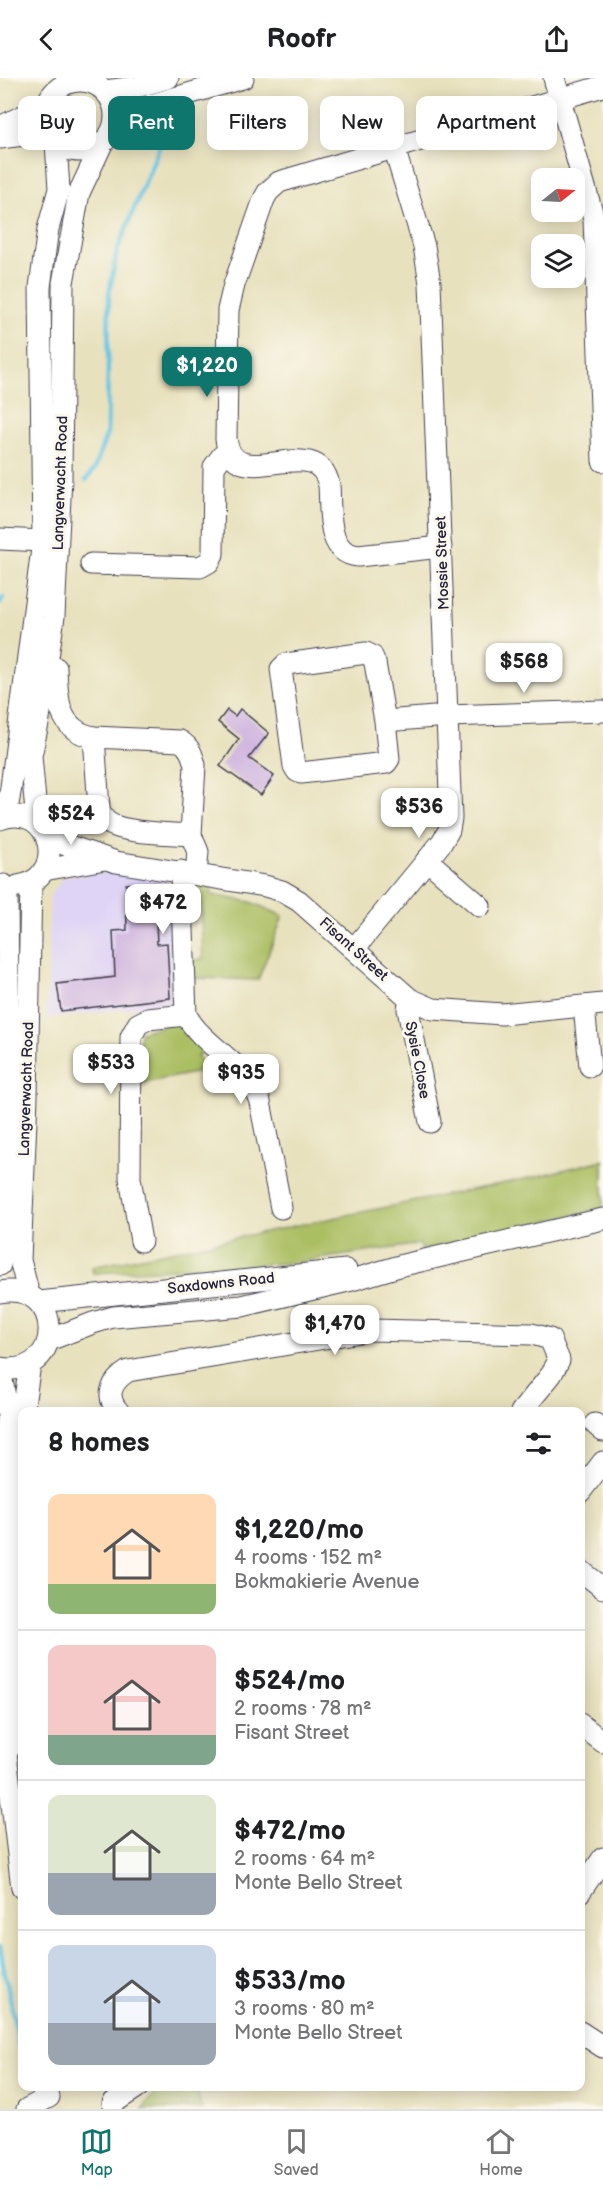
<!DOCTYPE html>
<html lang="en">
<head>
<meta charset="utf-8">
<style>
	body { margin:0; font-family:"Balsamiq Sans",sans-serif; background:#f2f2f2; color:#202124; height:100vh; display:flex; flex-direction:column; font-size:22px; white-space:nowrap }
	* { box-sizing:border-box; margin:0 }
	p { font-size:20px; color:#757577 }
	.icon { flex:none; width:33px; height:33px; fill:none; stroke:currentColor; stroke-width:2; stroke-linecap:round; stroke-linejoin:round }
	.map { position:relative; flex:1; overflow:hidden }
	.side { position:absolute; left:18px; top:1329px; width:567px; height:684px; display:flex; flex-direction:column; background:#fff; border-radius:12px; box-shadow:0 3px 15px #0003 }
	.side>* { flex:none }
	.top-card { position:absolute; left:18px; top:18px; width:567px; height:54px; display:flex; gap:12px }
	.needle { width:39px; rotate:72deg }
	.controls { position:absolute; left:531px; top:90px; display:grid; gap:12px }
	.controls a { display:grid; place-items:center; width:54px; height:54px; border-radius:12px; background:#fff; box-shadow:0 3px 15px #0003; font-size:30px }
	.price { position:absolute; translate:-50% -51px; padding:0 14px; border-radius:12px; background:#fff; color:#222; font-size:20px; line-height:39px; filter:drop-shadow(0 2px 3px #0008) }
	.price::after { content:''; position:absolute; left:50%; top:36px; width:18px; height:14px; margin-left:-9px; background:inherit; clip-path:polygon(0 0,100% 0,50% 100%) }
	.price.on { background:#0f766e; color:#fff }
	ul { padding:0; list-style:none }
	li { display:flex; align-items:center; gap:18px; height:150px; padding:0 30px }
	li+li { border-top:2px solid #e0e0e0 }
	li span { display:grid; place-items:center; flex:none; width:168px; height:120px; border-radius:12px; color:#555 }
	li>.icon { margin-inline-start:auto }
	span .icon { width:72px; height:72px; fill:#fffc; stroke-width:1 }
	li b { font-size:26px }
	h2 { display:flex; justify-content:space-between; align-items:center; height:72px; padding:0 30px; font-size:26px }
	.tag { padding:0 21px; border-radius:12px; background:#fff; box-shadow:0 3px 15px #0003; font-size:21px; line-height:54px }
	.tag.on { background:#0f766e; color:#fff }
	header { display:flex; justify-content:space-between; align-items:center; height:78px; padding:0 30px; background:#fff; font-size:27px; font-weight:700 }
	.tabs { display:flex; justify-content:space-around; align-items:center; height:84px; border-top:2px solid #e0e0e0; background:#fff; font-size:16px; color:#757577 }
	.tabs a { display:grid; justify-items:center; gap:3px }
	.tabs .on { color:#0f766e }
	.map>svg:first-child { display:block }
	.built { fill:#dfd4f5 }
	.green { fill:#aabe62; stroke:#66704e; stroke-width:1.5 }
	.lines { fill:none; stroke-linecap:round; stroke-linejoin:round }
	.stream { stroke:#65c5e3; stroke-width:4.5 }
	.building { fill:#ceb2df }
	.minor-casing { stroke:#403f4e; stroke-width:23 }
	.minor { stroke:#fff; stroke-width:21 }
	.labels { text-anchor:middle; stroke-width:6; stroke-linejoin:round; paint-order:stroke }
	.street-label { font-size:15px; fill:#22223b; stroke:#fbf7ec }
</style>
</head>
<body>
<header><svg class="icon" aria-label="back" viewBox="0 0 24 24"><path d="M15 5l-7 7 7 7"/></svg>Roofr<svg class="icon" aria-label="share" viewBox="0 0 24 24"><path d="M12 15V3M7 8l5-5 5 5M5 13v7h14v-7"/></svg></header>
<div class="map">
<svg width="603" height="2031" viewBox="0 0 603 2031">
	<rect width="100%" height="100%" fill="#fbf7ec"/>
	<filter id="ink" filterUnits="userSpaceOnUse"><feTurbulence type="fractalNoise" baseFrequency=".0167" numOctaves="2"/><feDisplacementMap in="SourceGraphic" scale="12" xChannelSelector="R" yChannelSelector="G"/><feConvolveMatrix kernelMatrix="1 2 1 2 8 2 1 2 1" color-interpolation-filters="sRGB"/></filter>
	<filter id="wash" filterUnits="userSpaceOnUse"><feTurbulence type="fractalNoise" baseFrequency=".008" numOctaves="4" result="noise"/><feDisplacementMap in="SourceGraphic" scale="24" xChannelSelector="R" yChannelSelector="G"/><feGaussianBlur stdDeviation="1.35" result="paint"/><feColorMatrix in="noise" values="0 0 0 0 0 0 0 0 0 0 0 0 0 0 0 0 0 1.4 0 .05"/><feComposite in="paint" operator="in"/></filter>
	<g filter="url(#wash)">
		<rect width="100%" height="100%" fill="#e8e1bd"/>
		<!-- built -->
		<path class="built" d="M132,793L162,797L171,806L177,919L170,920V926L47,940L50,817L65,798Z"/>
		<!-- green -->
		<g class="green">
			<path d="M203,805L212,806L211,817L251,824L283,838L258,902L192,900V882L203,881L200,822H190L191,814L194,808Z"/>
			<path d="M176,944L205,970L197,979L209,990L218,982L226,989L137,1006L140,954Z"/>
			<path d="M603,1082V1130L421,1172L420,1166L292,1185L93,1195L92,1189L534,1099Z"/>
			<path d="M167,2008L196,2009L202,2031H142L154,2016Z"/>
		</g>
		<g class="lines">
			<!-- stream -->
			<g class="stream">
				<path d="M86,402L94,392L107,355L109,216L117,173L161,65"/>
				<path d="M0,526L3,519"/>
				<path d="M0,1870L21,1976"/>
			</g>
		</g>
		<g id="blocks">
			<!-- building -->
			<g class="building">
				<path d="M240,631L269,655L249,680L274,698L261,717L220,688L239,661L218,644L227,632L235,638Z"/>
				<path d="M155,805L161,808V819L155,820L157,866L167,865L170,920L61,933L57,906L115,899L113,853L127,852L126,806Z"/>
			</g>
		</g>
	</g>
	<g filter="url(#ink)">
		<use href="#blocks" fill-opacity="0" stroke="#403f4e" stroke-width="1.5"/>
		<g class="lines">
			<defs>
				<g id="minor">
					<path d="M554,0L594,141L603,383"/>
					<circle cx="80" cy="38" r="35"/>
					<path d="M105,13L136,9L168,0"/>
					<path d="M115,45L147,28L243,0"/>
					<path d="M0,49L47,26"/>
					<path d="M0,60L31,56L51,58"/>
					<path d="M0,461L43,463"/>
					<path d="M441,469L358,478C325,475 331,431 329,407C317,349 234,421 226,361L228,232L234,207L264,121L268,114L279,104L603,8"/>
					<path d="M91,486L200,489L209,484L213,476L214,389L222,378L229,373"/>
					<path d="M56,590C57,621 58,653 94,659L180,663C190,669 192,676 195,687L191,757L198,774L196,796"/>
					<path d="M385,643L375,585L372,578L366,575L286,586L281,591L294,688L297,693L301,695L386,685L389,681L385,643L447,638L603,633"/>
					<path d="M94,659L99,730C100,735 102,739 106,743C120,756 171,755 191,757"/>
					<path d="M0,738L8,726L11,709L43,463L40,209L48,151L59,111L56,65"/>
					<path d="M0,741C53,722 69,801 18,808"/>
					<path d="M37,745L31,678L39,641L54,538L61,400L63,205L79,115L101,68"/>
					<path d="M46,756L66,767L116,784L265,808L282,813L299,823L410,921L433,931L502,936L603,926"/>
					<path d="M427,782L480,828"/>
					<path d="M44,792L105,781"/>
					<path d="M181,793L186,937C205,971 249,986 260,1024L281,1130"/>
					<path d="M354,871L442,764L449,752L451,740L430,205L424,168L394,70"/>
					<path d="M410,921L408,931L430,1044"/>
					<path d="M584,929L590,988"/>
					<path d="M141,1163L130,1100L131,959L138,946L148,941L186,937"/>
					<path d="M0,1187L7,1097L9,1011L7,818L4,807"/>
					<path d="M0,1214C65,1202 66,1301 0,1290"/>
					<path d="M29,1217L20,1182L27,1018L31,804"/>
					<path d="M39,1224L346,1192"/>
					<path d="M49,1262L93,1245L113,1239L242,1228L352,1202L403,1187L603,1141"/>
					<path d="M0,1290L8,1337L1,1510L2,1621L7,1685L22,1810"/>
					<path d="M23,1334L30,1286"/>
					<path d="M119,1334C104,1318 112,1303 128,1293L372,1252L532,1256L550,1261L559,1282L551,1297L521,1334"/>
					<path d="M22,1340L17,1521L19,1627L22,1667"/>
					<path d="M595,1346L603,1353"/>
					<path d="M580,1414L603,1384"/>
					<path d="M580,1492L603,1510"/>
					<path d="M580,1646L603,1664"/>
					<path d="M580,1814L603,1780"/>
					<path d="M580,1954L603,1969"/>
					<path d="M113,2025L139,2008"/>
					<path d="M27,2031L49,2019"/>
				</g>
			</defs>
			<!-- minor casing -->
			<use href="#minor" class="minor-casing"/>
			<!-- minor -->
			<use href="#minor" class="minor"/>
		</g>
	</g>
	<g class="labels">
		<!-- street labels -->
		<g class="street-label">
			<text transform="translate(60 405) rotate(-88)" y="5">Langverwacht Road</text>
			<text transform="translate(442 485) rotate(-92)" y="5">Mossie Street</text>
			<text transform="translate(354 871) rotate(42)" y="5">Fisant Street</text>
			<text transform="translate(418 982) rotate(79)" y="5">Sysie Close</text>
			<text transform="translate(26 1011) rotate(-88)" y="5">Langverwacht Road</text>
			<text transform="translate(221 1205) rotate(-6)" y="5">Saxdowns Road</text>
		</g>
	</g>
</svg>
<div class="controls">
<a><svg class="needle" viewBox="-14 -14 28 28"><path d="M0-13l5 13h-10z" fill="#e53935"/><path d="M0 13l5-13h-10z" fill="#757577"/></svg></a>
<a><svg class="icon" aria-label="layers" viewBox="0 0 24 24"><path d="M12 4l9 5-9 5-9-5zM3 14l9 5 9-5"/></svg></a>
</div>
<b class="price on" style="left:207px;top:320px">$1,220</b>
<b class="price" style="left:524px;top:616px">$568</b>
<b class="price" style="left:419px;top:761px">$536</b>
<b class="price" style="left:71px;top:768px">$524</b>
<b class="price" style="left:163px;top:857px">$472</b>
<b class="price" style="left:111px;top:1017px">$533</b>
<b class="price" style="left:241px;top:1027px">$935</b>
<b class="price" style="left:335px;top:1278px">$1,470</b>
<div class="top-card">
<a class="tag">Buy</a>
<a class="tag on">Rent</a>
<a class="tag">Filters</a>
<a class="tag">New</a>
<a class="tag">Apartment</a>
</div>
<section class="side">
<h2>8 homes<svg class="icon" aria-label="filters" viewBox="0 0 24 24"><path d="M4 7h16M4 17h16"/><circle cx="9" cy="7" r="2"/><circle cx="15" cy="17" r="2"/></svg></h2>
<ul>
<li><span style="background:linear-gradient(#ffd9b3 75%,#8fb573 0)"><svg class="icon" aria-label="home" viewBox="0 0 24 24"><path d="M3 11l9-7 9 7M6 9v11h12V9"/></svg></span><div><b>$1,220/mo</b><p>4 rooms · 152 m²</p><p>Bokmakierie Avenue</p></div></li>
<li><span style="background:linear-gradient(#f6c9c9 75%,#7fa58c 0)"><svg class="icon" aria-label="home" viewBox="0 0 24 24"><path d="M3 11l9-7 9 7M6 9v11h12V9"/></svg></span><div><b>$524/mo</b><p>2 rooms · 78 m²</p><p>Fisant Street</p></div></li>
<li><span style="background:linear-gradient(#dfe7d0 65%,#9aa5b1 0)"><svg class="icon" aria-label="home" viewBox="0 0 24 24"><path d="M3 11l9-7 9 7M6 9v11h12V9"/></svg></span><div><b>$472/mo</b><p>2 rooms · 64 m²</p><p>Monte Bello Street</p></div></li>
<li><span style="background:linear-gradient(#c9d6e8 65%,#9aa5b1 0)"><svg class="icon" aria-label="home" viewBox="0 0 24 24"><path d="M3 11l9-7 9 7M6 9v11h12V9"/></svg></span><div><b>$533/mo</b><p>3 rooms · 80 m²</p><p>Monte Bello Street</p></div></li>
</ul>
</section>
</div>
<nav class="tabs">
<a class="on"><svg class="icon" aria-label="map" viewBox="0 0 24 24"><path d="M3 6l6-2 6 2 6-2v14l-6 2-6-2-6 2zM9 4v14M15 6v14"/></svg>Map</a>
<a><svg class="icon" aria-label="saved" viewBox="0 0 24 24"><path d="M7 4h10v16l-5-4-5 4z"/></svg>Saved</a>
<a><svg class="icon" aria-label="home" viewBox="0 0 24 24"><path d="M3 11l9-7 9 7M6 9v11h12V9"/></svg>Home</a>
</nav>
</body>
</html>
